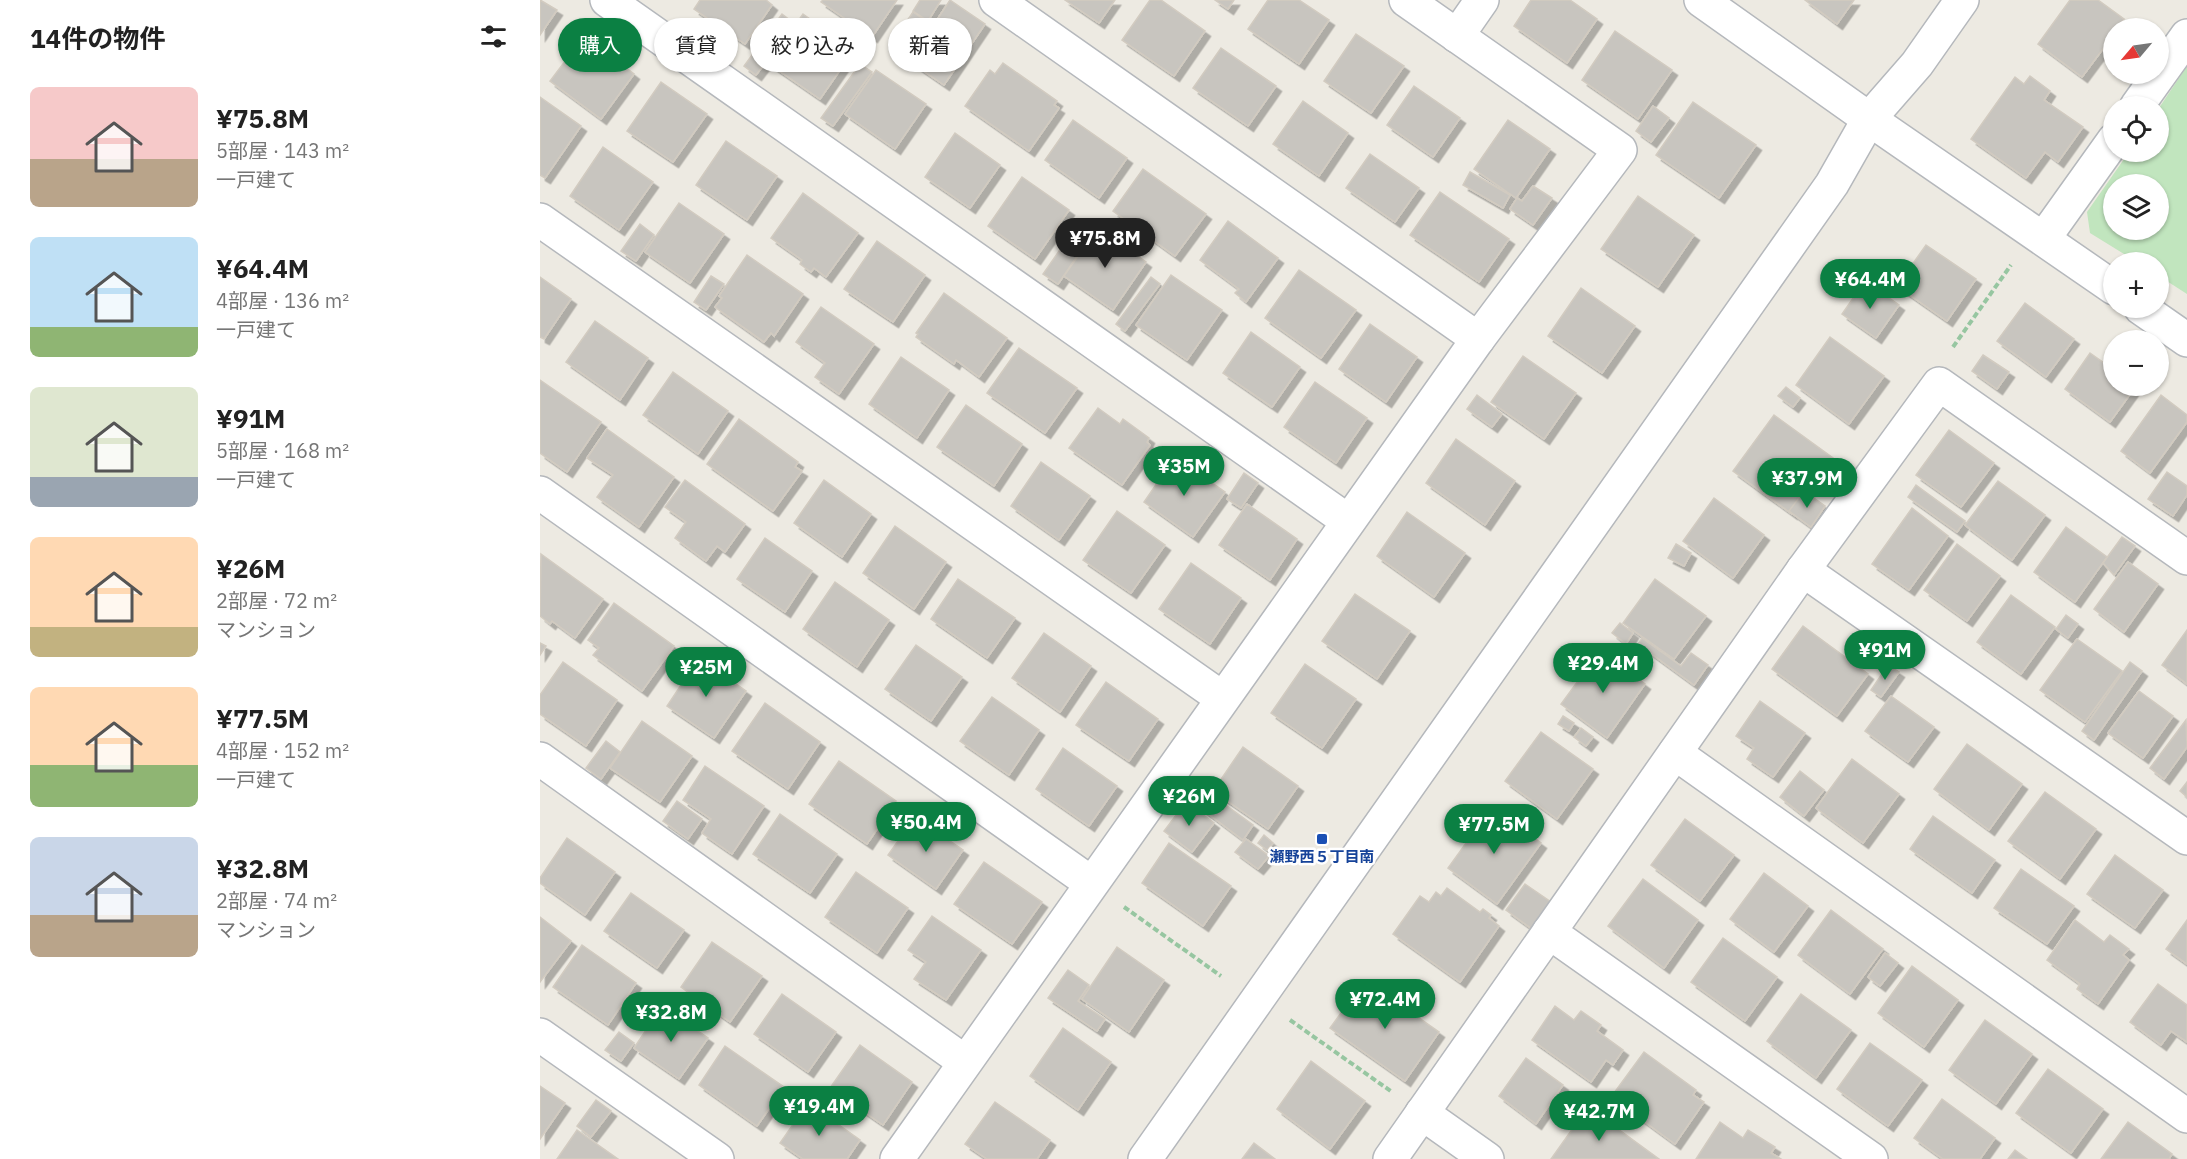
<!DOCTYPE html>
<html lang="ja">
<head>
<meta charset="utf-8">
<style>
	body { margin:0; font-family:"IBM Plex Sans","Noto Sans JP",sans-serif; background:#f2f2f2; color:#222; height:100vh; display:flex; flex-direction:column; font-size:22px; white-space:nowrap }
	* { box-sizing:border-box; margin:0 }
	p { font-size:20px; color:#767676 }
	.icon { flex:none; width:33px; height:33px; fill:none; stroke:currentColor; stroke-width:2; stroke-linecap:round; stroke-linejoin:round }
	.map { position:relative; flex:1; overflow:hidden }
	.details { display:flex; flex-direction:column; background:#fff; width:540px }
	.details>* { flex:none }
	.top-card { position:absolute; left:18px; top:18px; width:570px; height:54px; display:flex; gap:12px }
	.needle { width:39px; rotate:241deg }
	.buttons { position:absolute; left:1563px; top:18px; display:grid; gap:12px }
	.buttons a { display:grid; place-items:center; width:66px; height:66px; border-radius:50%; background:#fff; box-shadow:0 2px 4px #0004; font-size:30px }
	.price { position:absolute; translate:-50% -51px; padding:0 14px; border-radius:21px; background:#0b8043; color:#fff; font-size:20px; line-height:39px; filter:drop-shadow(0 2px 3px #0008) }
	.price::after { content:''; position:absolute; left:50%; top:36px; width:18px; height:14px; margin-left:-9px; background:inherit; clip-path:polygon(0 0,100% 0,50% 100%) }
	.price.selected { background:#222; color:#fff }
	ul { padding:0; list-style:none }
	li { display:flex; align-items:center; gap:18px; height:150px; padding:0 30px }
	li span { display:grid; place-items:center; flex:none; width:168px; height:120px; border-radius:9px; color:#555 }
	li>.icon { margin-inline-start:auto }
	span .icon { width:72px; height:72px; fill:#fffc; stroke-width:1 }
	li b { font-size:26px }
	h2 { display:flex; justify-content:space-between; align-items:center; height:72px; padding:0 30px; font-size:26px }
	.pill { padding:0 21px; border-radius:27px; background:#fff; box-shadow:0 2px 4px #0004; font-size:21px; line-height:54px }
	.pill.selected { background:#0b8043; color:#fff }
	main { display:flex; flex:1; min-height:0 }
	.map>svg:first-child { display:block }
	.green { fill:#c1e5be; fill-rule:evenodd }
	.building { fill:#c8c5bf; stroke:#d2cbc0; stroke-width:1.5; filter:url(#shadow) }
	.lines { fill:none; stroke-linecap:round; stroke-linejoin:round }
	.minor-casing { stroke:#b5b8bc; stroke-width:36 }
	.tertiary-casing { stroke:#b5b8bc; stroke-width:36 }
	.path { stroke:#97c6a1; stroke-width:4; stroke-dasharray:6 3; stroke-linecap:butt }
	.minor { stroke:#fff; stroke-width:33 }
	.tertiary { stroke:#fff; stroke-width:33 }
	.transit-dot { fill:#1a4fb4; stroke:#fff; stroke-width:2 }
	.labels { text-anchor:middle; stroke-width:5; stroke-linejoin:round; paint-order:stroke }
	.transit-label { font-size:15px; font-weight:bold; fill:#164399; stroke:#fff }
</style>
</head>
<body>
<main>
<section class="details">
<h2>14件の物件<svg class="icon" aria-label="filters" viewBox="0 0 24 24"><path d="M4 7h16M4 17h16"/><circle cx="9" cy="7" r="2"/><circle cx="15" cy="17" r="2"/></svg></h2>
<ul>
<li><span style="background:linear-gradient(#f6c9c9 60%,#b9a48a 0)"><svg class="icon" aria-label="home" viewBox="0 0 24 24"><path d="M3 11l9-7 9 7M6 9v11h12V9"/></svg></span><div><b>¥75.8M</b><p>5部屋 · 143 m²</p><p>一戸建て</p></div></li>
<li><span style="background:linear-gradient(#bfe0f5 75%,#8fb573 0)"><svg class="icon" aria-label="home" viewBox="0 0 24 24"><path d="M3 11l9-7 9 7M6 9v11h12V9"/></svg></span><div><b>¥64.4M</b><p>4部屋 · 136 m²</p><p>一戸建て</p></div></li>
<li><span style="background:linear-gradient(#dfe7d0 75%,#9aa5b1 0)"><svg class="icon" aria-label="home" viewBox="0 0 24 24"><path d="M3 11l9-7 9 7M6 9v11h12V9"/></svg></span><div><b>¥91M</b><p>5部屋 · 168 m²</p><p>一戸建て</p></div></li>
<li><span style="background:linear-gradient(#ffd9b3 75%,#c2b280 0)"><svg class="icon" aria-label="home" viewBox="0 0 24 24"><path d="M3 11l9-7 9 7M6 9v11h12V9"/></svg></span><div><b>¥26M</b><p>2部屋 · 72 m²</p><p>マンション</p></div></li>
<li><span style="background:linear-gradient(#ffd9b3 65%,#8fb573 0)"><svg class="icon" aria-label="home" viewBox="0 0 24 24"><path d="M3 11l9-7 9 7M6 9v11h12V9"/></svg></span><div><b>¥77.5M</b><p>4部屋 · 152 m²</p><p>一戸建て</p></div></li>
<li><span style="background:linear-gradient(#c9d6e8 65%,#b9a48a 0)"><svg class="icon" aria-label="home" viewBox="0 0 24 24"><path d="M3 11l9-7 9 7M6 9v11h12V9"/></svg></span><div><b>¥32.8M</b><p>2部屋 · 74 m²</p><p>マンション</p></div></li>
</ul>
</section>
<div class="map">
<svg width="1647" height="1159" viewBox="0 0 1647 1159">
	<defs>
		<filter id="shadow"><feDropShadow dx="5.5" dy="5.5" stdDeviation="0" flood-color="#0004"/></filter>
	</defs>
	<rect width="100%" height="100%" fill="#edeae2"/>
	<!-- green -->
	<path class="green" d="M1647,66V294L1619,276L1618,262H1597L1550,233L1547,212L1589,152H1618L1619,108ZM1574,184H1618V230H1574Z"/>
	<!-- building -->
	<g class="building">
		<path d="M0,0L17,10L0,35Z"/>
		<path d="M160,0H226L232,5L205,44L154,9Z"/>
		<path d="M283,0H357L332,37L281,2Z"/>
		<path d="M380,0H401L388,21L373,11Z"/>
		<path d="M410,0L445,24L404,85L349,47L373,12L393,26Z"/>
		<path d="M525,0H575L559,23Z"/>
		<path d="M610,0H621L665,31L634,76L582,40Z"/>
		<path d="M675,0H694L688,9Z"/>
		<path d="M728,0H759L789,20L759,64L708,29Z"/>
		<path d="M991,0H1030L1057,19L1027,63L974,26Z"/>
		<path d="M1265,0H1314L1297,24Z"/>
		<path d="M1530,0H1558L1584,19L1578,28H1574V34L1542,77L1498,44Z"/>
		<path d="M242,14L255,24L216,75L204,66Z"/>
		<path d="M263,14L314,50L280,99L228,63Z"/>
		<path d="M1075,31L1132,70L1098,119L1042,80Z"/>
		<path d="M816,34L864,66L831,113L784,81Z"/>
		<path d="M44,36L94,74L61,119L10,81Z"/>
		<path d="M681,48L736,86L708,126L653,88Z"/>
		<path d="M463,63L517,101L514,105L519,108L489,151L425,106L450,70L455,74Z"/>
		<path d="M320,64L332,72L293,126L281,118Z"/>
		<path d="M336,70L386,104L355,149L305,114Z"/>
		<path d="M1490,76L1510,91L1504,100L1543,127L1518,162L1505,152L1486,178L1431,139L1475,77L1484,84Z"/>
		<path d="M121,82L167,114L133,162L87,131Z"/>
		<path d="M874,86L920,118L893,157L847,125Z"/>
		<path d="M0,97L41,126L5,178L0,175Z"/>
		<path d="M763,101L808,133L779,176L733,144Z"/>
		<path d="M1153,102L1216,145L1179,198L1116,155Z"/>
		<path d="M1113,106L1129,118L1111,142L1096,131Z"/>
		<path d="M533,120L587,158L559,198L505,160Z"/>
		<path d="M968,120L1010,149L976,198L934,169Z"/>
		<path d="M415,133L460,165L430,208L385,177Z"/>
		<path d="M186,141L237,176L207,220L156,185Z"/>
		<path d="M63,147L113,182L79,230L30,196Z"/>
		<path d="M830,154L879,188L855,222L806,188Z"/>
		<path d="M603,169L666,214L635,256L573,211Z"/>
		<path d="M930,172L970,195L963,208L923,185Z"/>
		<path d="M482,177L529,210L495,259L448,226Z"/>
		<path d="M993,186L1012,198L993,225L970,209L977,198L982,201Z"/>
		<path d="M900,192L969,239L939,282L870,235Z"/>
		<path d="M263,193L318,233L286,277L274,268L271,272L260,264L262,260L231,238Z"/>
		<path d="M1098,196L1154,235L1118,287L1061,249Z"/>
		<path d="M139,203L184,234L150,283L105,252Z"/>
		<path d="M688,221L738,258L706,302L695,293L699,289L660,260Z"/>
		<path d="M100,224L114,235L96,261L81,251Z"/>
		<path d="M538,224L553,233L518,284L503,274Z"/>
		<path d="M558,228L606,262L573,310L524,276Z"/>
		<path d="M337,241L385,275L353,322L304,289Z"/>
		<path d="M1386,245L1436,279L1407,321L1357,286Z"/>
		<path d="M207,255L263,294L234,336L231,333L224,342L175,307L182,298L179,296Z"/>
		<path d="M759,270L816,310L781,358L725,318Z"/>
		<path d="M631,275L682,310L647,360L596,325Z"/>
		<path d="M171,276L184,284L166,310L154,302Z"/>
		<path d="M0,277L31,299L4,339L0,337Z"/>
		<path d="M611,277L620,284L585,331L576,324Z"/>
		<path d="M1325,281L1359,305L1336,338L1302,314Z"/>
		<path d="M1041,288L1095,326L1062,373L1008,336Z"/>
		<path d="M404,293L467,338L439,377L416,360L414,364L376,337L378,334L376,333Z"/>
		<path d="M1485,303L1534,339L1506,377L1457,341Z"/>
		<path d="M281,307L334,344L299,394L275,377L285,363L256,342Z"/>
		<path d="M55,321L108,358L80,400L26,362Z"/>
		<path d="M830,324L877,357L846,402L799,369Z"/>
		<path d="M711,332L760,367L732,407L683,373Z"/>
		<path d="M1290,337L1344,376L1309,424L1256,385Z"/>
		<path d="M479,348L537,388L505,433L447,393Z"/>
		<path d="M1550,353L1574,370V386H1596L1570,422L1525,389Z"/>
		<path d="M1443,355L1469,372L1457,389L1432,371Z"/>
		<path d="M983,356L1036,393L1004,439L951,402Z"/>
		<path d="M361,357L409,390L377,438L329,404Z"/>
		<path d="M133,372L188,411L158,454L103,415Z"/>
		<path d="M0,380L61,422L27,472L0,453Z"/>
		<path d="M775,382L827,418L796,463L744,427Z"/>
		<path d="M1246,387L1260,398L1253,407L1238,396Z"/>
		<path d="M937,395L962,414L952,427L927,409Z"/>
		<path d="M1621,395L1647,415V422L1610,473L1581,451Z"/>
		<path d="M426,405L482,444L454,486L397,447Z"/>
		<path d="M558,408L580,424L583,419L609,438L607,442L610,445L582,485L529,448Z"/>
		<path d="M1234,415L1293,458L1252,514L1193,471Z"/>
		<path d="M199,419L258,462L255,467L262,471L233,511L167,464Z"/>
		<path d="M67,429L134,477L99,527L57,497L73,475L47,458Z"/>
		<path d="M1409,430L1454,463L1421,507L1376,475Z"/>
		<path d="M916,439L975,481L945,525L886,483Z"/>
		<path d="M635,457L685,492L653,537L604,502Z"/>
		<path d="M501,462L550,496L519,540L471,506Z"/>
		<path d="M1627,472L1647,486V495L1633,516L1608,499Z"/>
		<path d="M704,473L718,483L701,508L687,499Z"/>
		<path d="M145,480L205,524L185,552L177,546L166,561L135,538L146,522L125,507Z"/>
		<path d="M284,480L331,514L302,557L254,523Z"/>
		<path d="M1458,481L1505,515L1472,560L1425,525Z"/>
		<path d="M1376,485L1425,521L1417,532L1368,497Z"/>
		<path d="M1264,491L1285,506L1271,527L1249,511Z"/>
		<path d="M1174,498L1224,535L1193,578L1143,541Z"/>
		<path d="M707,504L757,539L730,580L679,545Z"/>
		<path d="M1372,508L1408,536L1369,590L1332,564Z"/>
		<path d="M577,511L625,545L591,593L543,560Z"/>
		<path d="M867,512L925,553L894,597L837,556Z"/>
		<path d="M355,526L406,562L374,609L323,573Z"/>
		<path d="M1526,527L1567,557L1535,602L1494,572Z"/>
		<path d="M1582,537L1595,546L1574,575L1563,563Z"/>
		<path d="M225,538L272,571L245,612L197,579Z"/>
		<path d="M1136,544L1151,553L1144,566L1128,558Z"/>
		<path d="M1417,544L1460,576L1427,621L1384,590Z"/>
		<path d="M1,554L63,599L35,638L12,621L10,624L0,616Z"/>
		<path d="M1588,562L1618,584L1584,632L1554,609Z"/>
		<path d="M651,563L701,598L670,644L619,609Z"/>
		<path d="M418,579L475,618L447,658L391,619Z"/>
		<path d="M1115,579L1166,616L1134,659L1083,623Z"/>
		<path d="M295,582L349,620L317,667L263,629Z"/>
		<path d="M815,594L870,631L837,679L782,641Z"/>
		<path d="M1471,595L1515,627L1481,674L1437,642Z"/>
		<path d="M74,603L134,646L102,691L53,655L59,648L48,640Z"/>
		<path d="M1526,615L1538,624L1528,638L1516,629Z"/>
		<path d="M1080,623L1093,633L1086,644L1072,633Z"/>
		<path d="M1263,626L1328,674L1297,716L1232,669Z"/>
		<path d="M1647,630V684L1622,665Z"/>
		<path d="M504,633L551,666L520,712L472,678Z"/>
		<path d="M1102,638L1141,666L1151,653L1168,665L1154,685L1098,644Z"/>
		<path d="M1537,639L1582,671L1545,722L1500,690Z"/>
		<path d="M0,643L6,646L0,655Z"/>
		<path d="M376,645L422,677L391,721L345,689Z"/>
		<path d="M1060,651L1105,684L1067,738L1021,704Z"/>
		<path d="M159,658L206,691L174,738L127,706Z"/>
		<path d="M23,662L77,700L46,746L0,714V695Z"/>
		<path d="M1590,662L1602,671L1554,740L1542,731Z"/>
		<path d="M765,664L816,699L782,748L731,713Z"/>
		<path d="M1348,665L1359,672L1341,697L1331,690Z"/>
		<path d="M566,682L618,719L589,761L536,725Z"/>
		<path d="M1599,691L1633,716L1603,758L1568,733Z"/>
		<path d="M1351,696L1394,727L1368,762L1325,731Z"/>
		<path d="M452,697L499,730L469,775L420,741Z"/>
		<path d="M1220,701L1265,733L1233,777L1207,759L1214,748L1196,736Z"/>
		<path d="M225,703L280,742L248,789L192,751Z"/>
		<path d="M1023,716L1034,723L1029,731L1018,724Z"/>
		<path d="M1646,720L1647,747L1624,779L1610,768Z"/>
		<path d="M102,721L152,756L120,802L70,768Z"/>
		<path d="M1041,728L1053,737L1046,746L1034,737Z"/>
		<path d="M1001,732L1053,769L1017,819L965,781Z"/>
		<path d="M66,741L80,752L61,779L46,768Z"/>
		<path d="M1427,744L1482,784L1449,830L1394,789Z"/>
		<path d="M703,747L758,786L728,829L673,791Z"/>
		<path d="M523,748L577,786L549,826L496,789Z"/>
		<path d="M1312,759L1359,794L1323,843L1276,808Z"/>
		<path d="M299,761L356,801L327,844L269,804Z"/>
		<path d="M165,766L224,806L192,854L162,833L171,819L143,800Z"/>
		<path d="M1260,771L1284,790L1264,816L1240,797Z"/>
		<path d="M1647,782V797L1640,791Z"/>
		<path d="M664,789L713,825L703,840L654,803Z"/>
		<path d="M1505,792L1556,829L1520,879L1468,841Z"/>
		<path d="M137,801L162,819L148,839L123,821Z"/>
		<path d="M646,802L674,823L652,852L624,831Z"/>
		<path d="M952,807L1001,843L957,904L908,868Z"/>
		<path d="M240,814L297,854L270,893L213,854Z"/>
		<path d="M1393,816L1455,860L1432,893L1370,849Z"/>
		<path d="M375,817L423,850L396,889L348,855Z"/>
		<path d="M1145,819L1194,855L1160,901L1111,865Z"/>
		<path d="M724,835L733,843L727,850L718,843Z"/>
		<path d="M27,838L75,872L45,915L0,883V878Z"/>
		<path d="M706,839L729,856L718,869L695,852Z"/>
		<path d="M629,843L691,886L663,926L602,883Z"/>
		<path d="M1575,855L1623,890L1595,928L1547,894Z"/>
		<path d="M444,862L502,902L472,944L414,904Z"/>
		<path d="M1481,869L1534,906L1507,944L1454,908Z"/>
		<path d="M316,872L368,908L337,953L285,917Z"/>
		<path d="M1224,873L1268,906L1234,952L1190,919Z"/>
		<path d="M1103,879L1158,920L1124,968L1068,926Z"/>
		<path d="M985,884L1011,902L992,929L966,910Z"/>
		<path d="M907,888L940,912L943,909L951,915L949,918L959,926L920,982L853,934L880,896L889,902L896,892L901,896Z"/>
		<path d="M91,893L144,930L117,968L64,931Z"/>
		<path d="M1291,910L1343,949L1310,994L1258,955Z"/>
		<path d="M392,916L441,950L406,1000L374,979L386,962L368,950Z"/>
		<path d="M0,917L31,941L0,982Z"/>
		<path d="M1535,920L1564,942L1570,935L1589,949L1583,955L1589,960L1558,1004L1537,989L1540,984L1507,960Z"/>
		<path d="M1647,920V964L1626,949Z"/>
		<path d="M1183,938L1237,977L1205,1021L1151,982Z"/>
		<path d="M172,942L222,976L190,1022L141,987Z"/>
		<path d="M42,945L96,983L68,1025L13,987Z"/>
		<path d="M577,947L624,980L589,1032L542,999Z"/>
		<path d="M1345,953L1358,963L1340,986L1328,977Z"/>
		<path d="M1372,966L1418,1000L1384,1047L1338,1013Z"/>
		<path d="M528,970L549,985L538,1001L565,1019L557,1031L508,998Z"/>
		<path d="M825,980L899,1032L865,1081L790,1028Z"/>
		<path d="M1618,984L1647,1005V1042L1631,1031L1621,1045L1590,1022Z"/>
		<path d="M242,994L296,1032L268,1072L214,1034Z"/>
		<path d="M1261,994L1311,1030L1276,1078L1227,1041Z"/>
		<path d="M122,1006L168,1038L139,1079L94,1048Z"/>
		<path d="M1015,1006L1034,1020L1041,1011L1061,1025L1057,1031L1083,1050L1073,1065L1066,1060L1051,1082L992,1040Z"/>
		<path d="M1445,1020L1492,1054L1456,1104L1409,1070Z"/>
		<path d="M523,1028L571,1062L538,1110L490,1076Z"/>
		<path d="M79,1032L94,1043L81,1061L65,1050Z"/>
		<path d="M1330,1043L1382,1080L1348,1126L1297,1089Z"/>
		<path d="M320,1045L372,1082L343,1125L290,1088Z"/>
		<path d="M185,1046L244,1087L217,1126L159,1085Z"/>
		<path d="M1104,1052L1156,1090L1153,1095L1164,1102L1135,1144L1071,1097Z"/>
		<path d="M986,1058L1023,1085L996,1124L959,1096Z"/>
		<path d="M771,1061L825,1101L790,1149L737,1109Z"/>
		<path d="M1508,1069L1563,1109L1531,1153L1476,1113Z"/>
		<path d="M0,1086L25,1103L0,1139Z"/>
		<path d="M1402,1099L1455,1138L1440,1159H1403L1374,1138Z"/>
		<path d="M56,1100L71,1111L51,1137L37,1126Z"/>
		<path d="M455,1102L510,1140L497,1159H447L425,1144Z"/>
		<path d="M268,1103L320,1140L307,1159H263L240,1143Z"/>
		<path d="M1048,1107L1119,1159H1011Z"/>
		<path d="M1180,1122L1203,1138L1208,1130L1235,1147L1231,1153L1241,1159H1156Z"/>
		<path d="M1588,1122L1632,1154L1629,1159H1561Z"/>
		<path d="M37,1130L78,1159H17Z"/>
		<path d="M714,1143L735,1159H702Z"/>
		<path d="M1475,1150L1487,1159H1468Z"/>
	</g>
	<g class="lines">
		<defs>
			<g id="minor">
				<path d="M67,0L808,521"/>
				<path d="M866,0L1080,150L938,339"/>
				<path d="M917,36L942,0"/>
				<path d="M1597,106L1647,36"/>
				<path d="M1329,119L1574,288"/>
				<path d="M0,220L682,698"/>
				<path d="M1504,238L1574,140"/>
				<path d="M1601,308L1647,340"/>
				<path d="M0,493L551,883"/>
				<path d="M1263,570L1647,838"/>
				<path d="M1135,753L1647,1116"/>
				<path d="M0,759L425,1062"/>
				<path d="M1009,932L1331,1159"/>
				<path d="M0,1035L177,1159"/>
				<path d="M882,1113L947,1159"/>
				<path d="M357,1159L938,339L456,0"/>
				<path d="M850,1159L1263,570L1399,384L1647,558"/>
			</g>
			<g id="tertiary">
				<path d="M1161,0L1329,119"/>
				<path d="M605,1159L1292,184L1329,119L1377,64L1422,0"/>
			</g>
		</defs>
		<!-- minor casing -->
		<use href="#minor" class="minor-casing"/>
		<!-- tertiary casing -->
		<use href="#tertiary" class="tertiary-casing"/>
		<!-- path -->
		<g class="path">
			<path d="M1413,347L1471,265"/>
			<path d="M584,907L681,976"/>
			<path d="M750,1020L852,1092"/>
		</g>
		<!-- minor -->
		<use href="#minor" class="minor"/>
		<!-- tertiary -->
		<use href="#tertiary" class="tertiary"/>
	</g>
	<!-- markers -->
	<rect class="transit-dot" x="776" y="833" width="12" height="12" rx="3"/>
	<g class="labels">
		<!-- transit labels -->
		<g class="transit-label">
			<text x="782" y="862">瀬野西５丁目南</text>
		</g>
	</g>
</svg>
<div class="buttons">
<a><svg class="needle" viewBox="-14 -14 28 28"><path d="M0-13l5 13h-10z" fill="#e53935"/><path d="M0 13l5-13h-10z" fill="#767676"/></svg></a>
<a><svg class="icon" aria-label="locate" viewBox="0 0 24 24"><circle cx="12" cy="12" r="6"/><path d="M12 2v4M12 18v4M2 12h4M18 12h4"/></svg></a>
<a><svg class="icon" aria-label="layers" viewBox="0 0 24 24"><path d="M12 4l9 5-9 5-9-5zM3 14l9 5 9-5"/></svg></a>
<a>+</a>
<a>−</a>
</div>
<b class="price selected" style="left:565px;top:269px">¥75.8M</b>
<b class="price" style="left:1330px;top:310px">¥64.4M</b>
<b class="price" style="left:644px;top:497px">¥35M</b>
<b class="price" style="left:1267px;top:509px">¥37.9M</b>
<b class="price" style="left:1345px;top:681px">¥91M</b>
<b class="price" style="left:1063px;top:694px">¥29.4M</b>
<b class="price" style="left:166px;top:698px">¥25M</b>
<b class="price" style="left:649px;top:827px">¥26M</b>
<b class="price" style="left:386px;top:853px">¥50.4M</b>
<b class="price" style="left:954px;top:855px">¥77.5M</b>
<b class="price" style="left:845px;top:1030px">¥72.4M</b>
<b class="price" style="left:131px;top:1043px">¥32.8M</b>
<b class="price" style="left:279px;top:1137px">¥19.4M</b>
<b class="price" style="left:1059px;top:1142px">¥42.7M</b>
<div class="top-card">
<a class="pill selected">購入</a>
<a class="pill">賃貸</a>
<a class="pill">絞り込み</a>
<a class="pill">新着</a>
</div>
</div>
</main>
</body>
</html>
